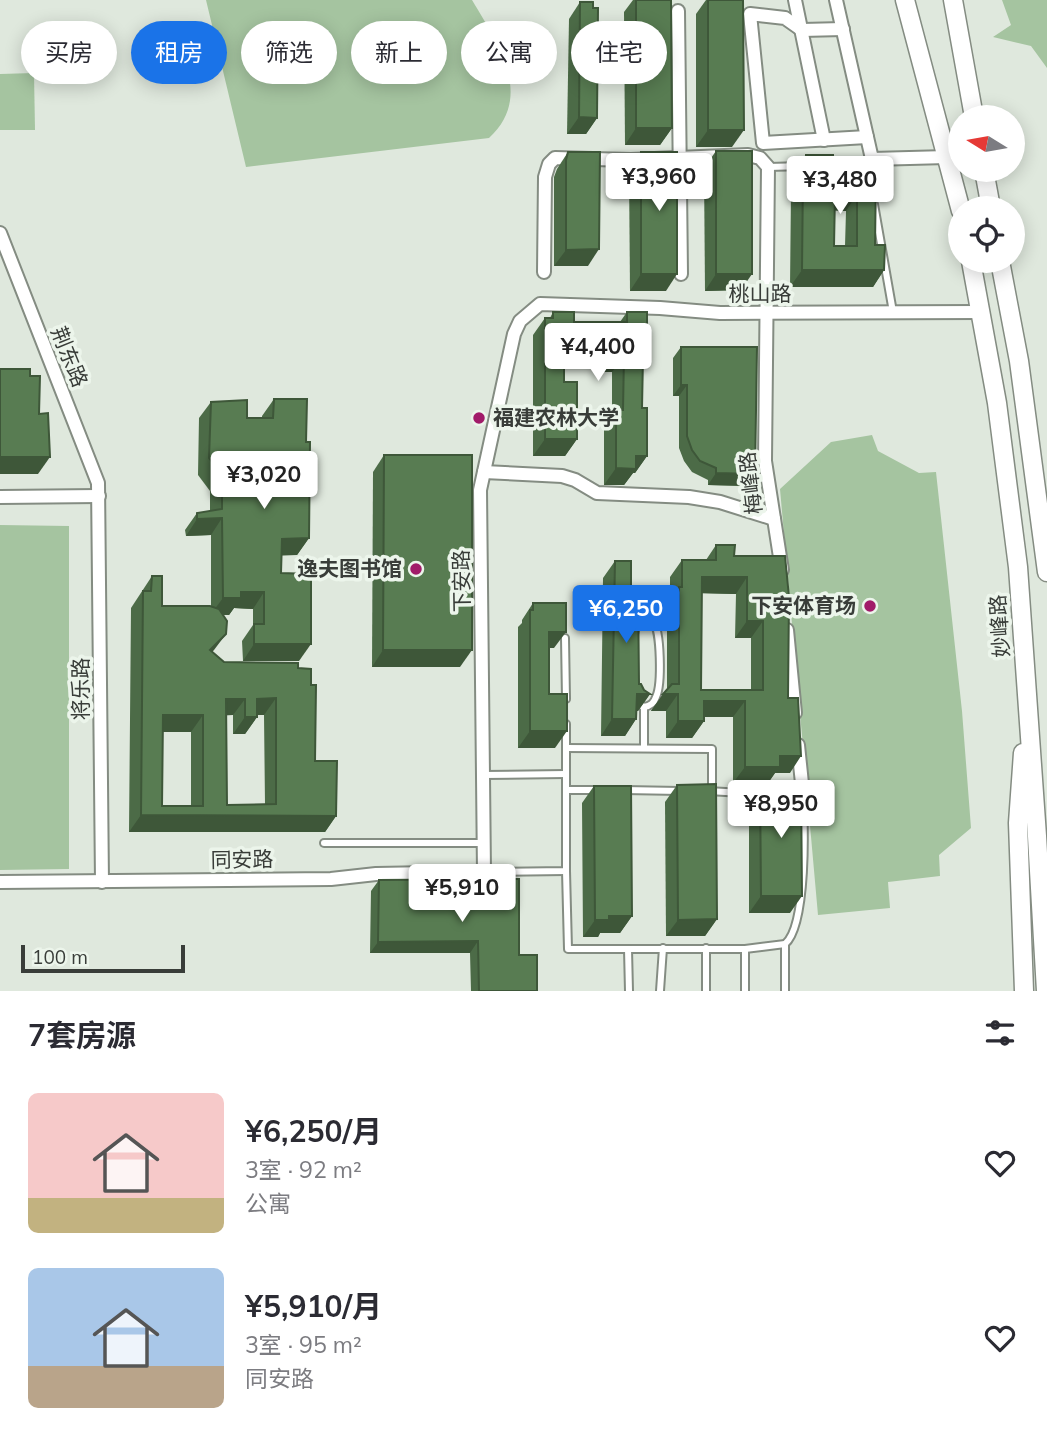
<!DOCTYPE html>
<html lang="zh">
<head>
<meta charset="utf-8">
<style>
	body { margin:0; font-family:Mulish,"Noto Sans SC",sans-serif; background:#f2f2f3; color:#2b2b33; height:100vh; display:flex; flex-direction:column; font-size:26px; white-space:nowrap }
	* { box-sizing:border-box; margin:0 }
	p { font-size:23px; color:#7c7c81 }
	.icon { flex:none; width:38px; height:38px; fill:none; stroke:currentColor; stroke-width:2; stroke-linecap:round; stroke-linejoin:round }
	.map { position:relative; height:991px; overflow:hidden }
	.side { display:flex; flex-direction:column; background:#fff; flex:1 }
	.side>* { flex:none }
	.hud { position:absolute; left:21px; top:21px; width:1006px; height:63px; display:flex; gap:14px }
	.needle { width:46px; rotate:281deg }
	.tools { position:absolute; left:948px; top:105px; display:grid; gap:14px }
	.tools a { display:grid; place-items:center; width:77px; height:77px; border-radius:50%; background:#fff; box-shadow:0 4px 18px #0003; font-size:35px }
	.scale { position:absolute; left:21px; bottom:18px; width:164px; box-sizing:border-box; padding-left:7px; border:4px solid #393d39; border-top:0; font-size:19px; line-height:24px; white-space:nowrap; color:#393d39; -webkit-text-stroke:5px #ecf5eb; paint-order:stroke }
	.price { position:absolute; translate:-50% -60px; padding:0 16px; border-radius:7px; background:#fff; color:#222; font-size:23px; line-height:46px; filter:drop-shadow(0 2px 4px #0008) }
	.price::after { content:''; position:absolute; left:50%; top:42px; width:21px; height:16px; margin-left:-10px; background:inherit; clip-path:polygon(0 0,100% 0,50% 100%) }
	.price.selected { background:#1a73e8; color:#fff }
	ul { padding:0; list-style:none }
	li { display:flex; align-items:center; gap:21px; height:175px; padding:0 28px }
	li span { display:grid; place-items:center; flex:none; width:196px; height:140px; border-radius:10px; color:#555 }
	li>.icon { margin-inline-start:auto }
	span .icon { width:84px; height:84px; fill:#fffc; stroke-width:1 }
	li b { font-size:30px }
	h2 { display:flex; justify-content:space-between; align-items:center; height:84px; padding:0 28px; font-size:30px }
	.pill { padding:0 24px; border-radius:32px; background:#fff; box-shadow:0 4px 18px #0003; font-size:24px; line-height:63px }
	.pill.selected { background:#1a73e8; color:#fff }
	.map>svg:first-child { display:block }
	.green { fill:#a5c4a0 }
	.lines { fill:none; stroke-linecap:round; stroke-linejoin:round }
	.service-casing { stroke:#848c82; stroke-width:10 }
	.minor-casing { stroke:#848c82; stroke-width:16 }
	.primary-casing { stroke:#848c82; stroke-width:21 }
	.service { stroke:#fff; stroke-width:6 }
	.minor { stroke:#fff; stroke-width:12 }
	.primary { stroke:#fff; stroke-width:18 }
	.wall { fill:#4c6b47; fill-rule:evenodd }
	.shaded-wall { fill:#3e5739 }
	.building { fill:#587c52; stroke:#3e5739; stroke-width:2; fill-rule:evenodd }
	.poi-dot { fill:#a11b69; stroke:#ecf5eb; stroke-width:2.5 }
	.labels { text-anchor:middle; stroke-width:7; stroke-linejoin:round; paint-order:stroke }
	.street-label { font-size:21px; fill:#393d39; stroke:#ecf5eb }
	.poi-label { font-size:21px; font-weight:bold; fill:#393d39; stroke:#ecf5eb; text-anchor:end }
</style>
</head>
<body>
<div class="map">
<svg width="1047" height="991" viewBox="0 0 1047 991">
	<rect width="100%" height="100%" fill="#dfe8dd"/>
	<!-- green -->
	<g class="green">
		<path d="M206,0H472C497,42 535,96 489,138L246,167Z"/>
		<path d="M1002,0H1047V68L1031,46L993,37L1011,25Z"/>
		<path d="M34,73L35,130H0V74Z"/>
		<path d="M872,435L878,451L919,473L936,472L962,711L971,828L939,855L940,876L888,882L890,908L818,915L780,489L831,442Z"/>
		<path d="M0,525L69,526V869L0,870Z"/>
	</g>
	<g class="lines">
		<defs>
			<g id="service">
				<path d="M768,167L805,166"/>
				<path d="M874,204L893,312"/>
				<path d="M640,620L653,621C661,630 662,685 656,697C654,703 651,706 644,707L636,703C630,690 629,629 640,620Z"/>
				<path d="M565,638L566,699"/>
				<path d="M566,748L712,749V791"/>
				<path d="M644,748V707"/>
				<path d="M483,775L566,774"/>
				<path d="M566,790H599"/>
				<path d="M624,790L680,791"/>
				<path d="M708,791L760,794"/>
				<path d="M324,843H484"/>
				<path d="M566,871L568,949H745L785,944C807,926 805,822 802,793"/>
				<path d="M484,872L566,871V724"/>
				<path d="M785,944V991"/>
				<path d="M706,948V991"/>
				<path d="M628,949L629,991"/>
				<path d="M745,949V991"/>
				<path d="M660,991L663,948"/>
			</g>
			<g id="minor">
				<path d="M795,0L824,140"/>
				<path d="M836,0L872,159L947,157"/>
				<path d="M678,11L681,274"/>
				<path d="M843,29L802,30L785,18L750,14L763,143L867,137"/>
				<path d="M0,233L98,483L102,882"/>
				<path d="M544,272L545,177L549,164L555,158L631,160L748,155L760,158L768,167L765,461L782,570"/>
				<path d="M484,472L562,476L575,480L597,493L689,497L720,502L774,519"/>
				<path d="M0,497L99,496"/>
				<path d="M787,630L795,713"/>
				<path d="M798,745L803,793"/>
				<path d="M0,882L331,879L376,874L484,872L480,490L514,334L520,321L540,304L660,308L720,313L981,312"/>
			</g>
			<g id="primary">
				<path d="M905,0L961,211"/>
				<path d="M953,0L974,117"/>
				<path d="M984,170L991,208"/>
				<path d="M971,261L997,403L1018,567L1037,836L1046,991"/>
				<path d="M1000,261L1019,361L1047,572"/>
				<path d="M1023,753L1018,823L1024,991"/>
			</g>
		</defs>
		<!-- service casing -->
		<use href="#service" class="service-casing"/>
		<!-- minor casing -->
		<use href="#minor" class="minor-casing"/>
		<!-- primary casing -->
		<use href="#primary" class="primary-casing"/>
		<!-- service -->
		<use href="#service" class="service"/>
		<!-- minor -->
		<use href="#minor" class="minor"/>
		<!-- primary -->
		<use href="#primary" class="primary"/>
	</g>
	<!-- wall -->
	<g class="wall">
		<path d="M633,0H671L672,128L660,145H625L624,12Z"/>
		<path d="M706,0H743L732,147H696V14Z"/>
		<path d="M580,2L597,118L586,134H567L569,19Z"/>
		<path d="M716,151L741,290L705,291L704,168Z"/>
		<path d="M568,152L588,266H554V177L557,169Z"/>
		<path d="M641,152L666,291H630L629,169Z"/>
		<path d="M806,155L833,162H874L875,245L884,270L873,287H790L791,191L794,187V172ZM834,210L846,211L845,246H834Z"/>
		<path d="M553,312L574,322H620L627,312L647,357L643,364L642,408L647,456L635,473H633L624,485H604V427L612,417V372H604V347H570L564,354V382L577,439L565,456H533V335L545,318H550Z"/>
		<path d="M681,347L755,474L747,486L708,485V480L692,472L684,461L679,448V396H673V358Z"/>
		<path d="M274,399L306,442L309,538L297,555H282L281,573L299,661H243L242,641L253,625V609L234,608L229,615H223L212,652L224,662L298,668L311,685L315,761L336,816L325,832H129L131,608L152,576L162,606H211V535L186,536L185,530L197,513L210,511V491L198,475L199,418L211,402L247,418H262V416ZM226,715H233V734H245L257,717V715H264L265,804L227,805ZM162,732H191V806H162Z"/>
		<path d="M384,455L460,667H372L373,472Z"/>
		<path d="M716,545L734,556H785L790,773H775L768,783L790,913H749V800L760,783H763H733V717H704V721L692,738H666V711H651L667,689V604L670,599V577L682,560H706ZM702,593L736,594L735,638H751V690H701Z"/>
		<path d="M615,561L631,587L639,684L644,690L650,694L638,711H636V719L625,736H601L603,578Z"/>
		<path d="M533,603L554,648H549V694L555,748H518V627L522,623V620Z"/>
		<path d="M677,785L717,919L705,936H666L665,802Z"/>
		<path d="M594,786L632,916L620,933H600L598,937H583L582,803Z"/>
		<path d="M379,880L519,955L537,991H471L470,953H370L371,891Z"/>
	</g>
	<!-- shaded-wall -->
	<g class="shaded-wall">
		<path d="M579,117L597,118L586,134H567Z"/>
		<path d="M636,128H672L660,145H625Z"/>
		<path d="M708,130H744L732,147H696Z"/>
		<path d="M835,194H857L846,211L823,210Z"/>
		<path d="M599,249L588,266H554L566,250Z"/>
		<path d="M802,270H884L873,287H790Z"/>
		<path d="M641,274H677L666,291H630Z"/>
		<path d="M716,274H752L741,290L705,291Z"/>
		<path d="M576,330H615L604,347H570L564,354V338Z"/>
		<path d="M615,355H624L612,372H604Z"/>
		<path d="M681,385H687L679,396H673Z"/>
		<path d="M545,439H577L565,456H533Z"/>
		<path d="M636,456H647L635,473H633L624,485H604L616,468Z"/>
		<path d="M0,457H50L38,474H0Z"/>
		<path d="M716,473L755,474L747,486L708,485Z"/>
		<path d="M222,518L211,535L186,536L197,519Z"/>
		<path d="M309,538L297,555L270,556L282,539Z"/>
		<path d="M702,577H747L736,594L690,593Z"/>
		<path d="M241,592H264L253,609L234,608L229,615L211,614L223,598Z"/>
		<path d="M747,621H763L751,638H735Z"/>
		<path d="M549,632H566L554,648H537Z"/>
		<path d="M226,634L214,650L198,667L210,650Z"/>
		<path d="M254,644H311L299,661H243Z"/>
		<path d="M383,650H472L460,667H372Z"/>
		<path d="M637,694H650L638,711H625Z"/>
		<path d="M663,694H678L666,711H651Z"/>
		<path d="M276,698L264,715H245L257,699Z"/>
		<path d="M226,699H245L233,715L214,716Z"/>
		<path d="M704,701H745L733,717H692Z"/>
		<path d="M163,715H203L191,732H151Z"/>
		<path d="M245,717H257L245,734H233Z"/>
		<path d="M612,719H636L625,736H601Z"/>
		<path d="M678,721H704L692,738H666Z"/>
		<path d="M530,731H567L555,748H518Z"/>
		<path d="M780,756H801L790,773H775L768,783H733L745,767Z"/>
		<path d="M141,815L336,816L325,832H129Z"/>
		<path d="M761,896H802L790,913H749Z"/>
		<path d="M609,916H632L620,933H600L598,937H583L595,920Z"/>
		<path d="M717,919L705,936H666L678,920Z"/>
		<path d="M478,941L470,953H370L378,942Z"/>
	</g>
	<!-- building -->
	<g class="building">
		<path d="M636,0H671L672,128H636Z"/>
		<path d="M708,0H743L744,130H708Z"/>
		<path d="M580,2H593V8H598L597,118L579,117Z"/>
		<rect x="716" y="151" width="36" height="123"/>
		<path d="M568,152H600L599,249L566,250V160Z"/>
		<rect x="641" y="152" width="36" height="122"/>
		<path d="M806,155H833V162H874L876,174L875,245H885L884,270H802L803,174H805ZM835,194H857V246H834Z"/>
		<path d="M553,312H574V322H627V312H647V357H643L642,408H647V456H636V469L616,468V410H623L624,355H615V330H576V338H564V382H577V439H545V318H553Z"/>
		<path d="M681,347H757L755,474L716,473V468L700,461L692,450L687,436V385H681Z"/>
		<path d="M0,369H30V376H40L39,414L48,413L50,457H0Z"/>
		<path d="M274,399H307L306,442H310L309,538L282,539L281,573L311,574V644H254V624H264V592H241V598H223L222,518L197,519V513L222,509V474L209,458L211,402L247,400V418H273Z"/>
		<path d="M384,455H472V650H383Z"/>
		<path d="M716,545H735L734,556H785L789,597L788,698H798L801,756H780V767H745V701H704V721H678V694H663L672,684H679V587H682V560H716ZM702,577H747V621H763V690H701Z"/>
		<path d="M615,561H631V587H638L639,684H641L644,690L650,694H637L636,719H612Z"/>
		<path d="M152,576H162V606H210L219,609L227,621L226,634L210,650L224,662L298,663V668L311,669V685H316L315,761H337L336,816L141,815L143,591H151ZM276,698V804L227,805L226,699H245V717H257V699ZM163,715H203V806H162Z"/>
		<path d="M533,603H566V632H549V694H567V731H530V610H533Z"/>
		<path d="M760,783H801L802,896H761Z"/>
		<path d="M716,784L717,919L678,920L677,785Z"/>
		<path d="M594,786H631L632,916H609V920H595Z"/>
		<path d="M519,879V955H537V991H479L478,941L378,942L379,880Z"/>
	</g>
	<!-- markers -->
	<g class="poi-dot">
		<circle cx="479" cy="418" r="7"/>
		<circle cx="416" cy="569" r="7"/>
		<circle cx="870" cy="606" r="7"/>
	</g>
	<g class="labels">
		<!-- street labels -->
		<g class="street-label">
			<text x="760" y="301">桃山路</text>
			<text transform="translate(69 357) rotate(68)" y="7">荆东路</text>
			<text transform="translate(751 483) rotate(-97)" y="7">梅峰路</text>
			<text transform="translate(462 581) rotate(-91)" y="7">下安路</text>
			<text transform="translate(1000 626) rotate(-94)" y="7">妙峰路</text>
			<text transform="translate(81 689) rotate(-90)" y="7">将乐路</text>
			<text transform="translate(242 860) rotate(-1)" y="7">同安路</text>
		</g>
		<!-- poi labels -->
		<g class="poi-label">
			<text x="493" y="425" text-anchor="start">福建农林大学</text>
			<text x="402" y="576">逸夫图书馆</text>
			<text x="856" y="613">下安体育场</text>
		</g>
	</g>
</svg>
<div class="tools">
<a><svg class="needle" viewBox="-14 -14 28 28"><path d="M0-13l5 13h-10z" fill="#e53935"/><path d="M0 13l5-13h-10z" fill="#7c7c81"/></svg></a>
<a><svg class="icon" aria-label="locate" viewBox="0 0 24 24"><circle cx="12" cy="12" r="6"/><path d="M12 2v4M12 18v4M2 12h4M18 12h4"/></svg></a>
</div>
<div class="scale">100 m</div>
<b class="price" style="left:659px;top:213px">¥3,960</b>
<b class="price" style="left:840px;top:216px">¥3,480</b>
<b class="price" style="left:598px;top:383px">¥4,400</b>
<b class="price" style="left:264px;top:511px">¥3,020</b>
<b class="price selected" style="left:626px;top:645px">¥6,250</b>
<b class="price" style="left:781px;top:840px">¥8,950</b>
<b class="price" style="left:462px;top:924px">¥5,910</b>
<div class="hud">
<a class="pill">买房</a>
<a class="pill selected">租房</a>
<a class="pill">筛选</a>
<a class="pill">新上</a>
<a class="pill">公寓</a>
<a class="pill">住宅</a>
</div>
</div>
<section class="side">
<h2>7套房源<svg class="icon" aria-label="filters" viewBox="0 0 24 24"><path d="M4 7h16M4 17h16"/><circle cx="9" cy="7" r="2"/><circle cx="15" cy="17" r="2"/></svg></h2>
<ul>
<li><span style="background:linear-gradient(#f6c9c9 75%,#c2b280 0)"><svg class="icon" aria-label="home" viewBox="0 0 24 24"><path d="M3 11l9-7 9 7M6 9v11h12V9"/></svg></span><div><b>¥6,250/月</b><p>3室 · 92 m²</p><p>公寓</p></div><svg class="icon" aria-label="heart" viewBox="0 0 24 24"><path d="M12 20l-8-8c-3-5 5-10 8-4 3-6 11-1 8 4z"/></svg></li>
<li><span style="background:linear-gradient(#a9c7e8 70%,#b9a48a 0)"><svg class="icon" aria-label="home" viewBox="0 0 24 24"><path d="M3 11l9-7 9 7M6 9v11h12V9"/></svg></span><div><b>¥5,910/月</b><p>3室 · 95 m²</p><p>同安路</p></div><svg class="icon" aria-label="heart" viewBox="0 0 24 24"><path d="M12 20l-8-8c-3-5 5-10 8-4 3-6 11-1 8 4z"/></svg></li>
</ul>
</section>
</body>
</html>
